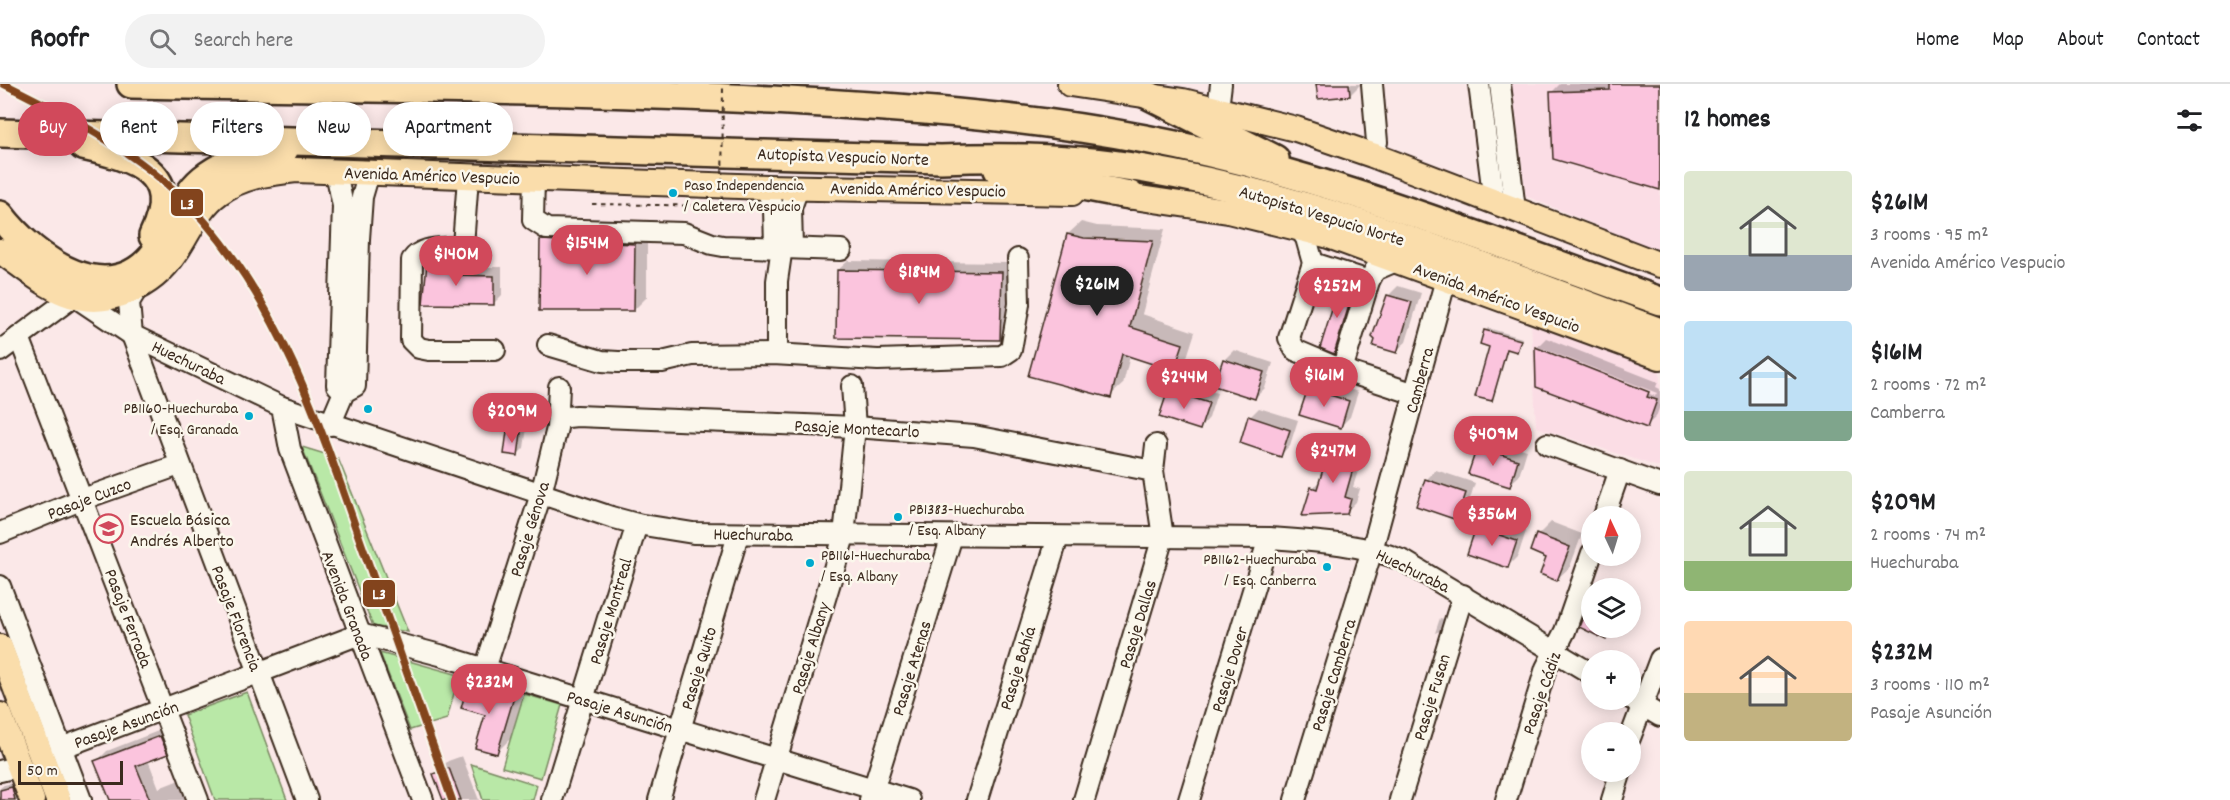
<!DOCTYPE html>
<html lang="en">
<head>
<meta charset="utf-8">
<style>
	body { margin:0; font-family:Dekko,sans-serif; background:#f2f2f2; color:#202124; height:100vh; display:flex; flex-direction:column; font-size:22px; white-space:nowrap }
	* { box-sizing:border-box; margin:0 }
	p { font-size:20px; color:#757577 }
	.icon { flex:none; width:33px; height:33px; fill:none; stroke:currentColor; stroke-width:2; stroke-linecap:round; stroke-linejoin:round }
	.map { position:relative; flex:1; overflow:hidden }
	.side { display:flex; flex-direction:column; background:#fff; width:570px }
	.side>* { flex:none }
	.top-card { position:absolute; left:18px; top:18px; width:570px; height:54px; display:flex; gap:12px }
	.needle { width:39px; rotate:356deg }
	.controls { position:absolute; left:1581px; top:422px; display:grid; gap:12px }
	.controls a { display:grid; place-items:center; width:60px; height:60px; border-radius:50%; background:#fff; box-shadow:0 3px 15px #0003; font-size:30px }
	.scale { position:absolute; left:18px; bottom:15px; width:105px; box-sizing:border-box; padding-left:6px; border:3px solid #3b2a1e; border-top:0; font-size:16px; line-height:21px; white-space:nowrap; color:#3b2a1e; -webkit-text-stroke:4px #fbf7ec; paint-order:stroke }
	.price { position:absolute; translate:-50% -51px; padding:0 14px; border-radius:21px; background:#d1495b; color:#fff; font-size:20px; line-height:39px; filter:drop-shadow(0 2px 3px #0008) }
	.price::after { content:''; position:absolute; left:50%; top:36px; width:18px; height:14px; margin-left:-9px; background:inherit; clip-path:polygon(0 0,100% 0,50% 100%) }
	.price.current { background:#222; color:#fff }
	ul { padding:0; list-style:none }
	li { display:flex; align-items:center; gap:18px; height:150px; padding:0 24px }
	li span { display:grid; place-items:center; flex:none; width:168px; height:120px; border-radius:6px; color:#555 }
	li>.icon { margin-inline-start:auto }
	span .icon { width:72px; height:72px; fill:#fffc; stroke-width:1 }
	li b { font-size:26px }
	h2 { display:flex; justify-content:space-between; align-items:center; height:72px; padding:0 24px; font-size:26px }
	.tag { padding:0 21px; border-radius:27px; background:#fff; box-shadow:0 3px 15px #0003; font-size:21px; line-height:54px }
	.tag.current { background:#d1495b; color:#fff }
	header { display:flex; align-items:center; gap:36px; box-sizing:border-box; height:84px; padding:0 30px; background:#fff; border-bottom:2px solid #e0e0e0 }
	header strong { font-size:28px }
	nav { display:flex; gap:33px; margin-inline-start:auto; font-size:21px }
	.search { width:420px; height:54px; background:#f2f2f2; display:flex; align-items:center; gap:15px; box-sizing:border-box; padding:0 21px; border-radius:33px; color:#757577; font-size:22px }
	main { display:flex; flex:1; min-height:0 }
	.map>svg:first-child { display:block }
	.built { fill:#fbdde5 }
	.green { fill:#b9e8a7; stroke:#7a8962; stroke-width:1.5 }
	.shadow { fill:#0003; fill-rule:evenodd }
	.building { fill:#fbc4dd; stroke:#3b2a1e; stroke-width:1.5 }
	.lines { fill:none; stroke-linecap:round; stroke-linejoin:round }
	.minor-casing { stroke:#3b2a1e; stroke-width:24 }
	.major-casing { stroke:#3b2a1e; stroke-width:28 }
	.highway-casing { stroke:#3b2a1e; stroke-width:32 }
	.minor { stroke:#fbf7ec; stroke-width:20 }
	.major { stroke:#faddab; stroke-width:24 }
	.highway { stroke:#faddab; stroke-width:27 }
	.path-bridge { stroke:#3b2a1e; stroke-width:2; stroke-dasharray:4.5 4.5; stroke-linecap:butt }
	.metro-1-casing { stroke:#fbf7ec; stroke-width:12 }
	.metro-1 { stroke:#83441d; stroke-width:8 }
	.bus-dot { fill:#00a9ce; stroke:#fbf7ec; stroke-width:2 }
	.labels { text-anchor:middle; stroke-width:5; stroke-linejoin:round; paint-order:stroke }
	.bus-label { font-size:16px; fill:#3b2a1e; stroke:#fbf7ec; text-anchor:start }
	.street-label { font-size:18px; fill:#3b2a1e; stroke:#fbf7ec }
	.poi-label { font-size:18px; fill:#3b2a1e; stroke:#fbf7ec; text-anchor:start }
	.line-badge { stroke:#fbf7ec; stroke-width:2 }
	.badge-label { font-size:16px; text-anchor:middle; font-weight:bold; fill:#fff }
</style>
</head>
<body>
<header>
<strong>Roofr</strong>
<div class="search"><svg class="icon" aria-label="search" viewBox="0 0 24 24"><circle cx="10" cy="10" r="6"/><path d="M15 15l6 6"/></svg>Search here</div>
<nav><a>Home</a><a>Map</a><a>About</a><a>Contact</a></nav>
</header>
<main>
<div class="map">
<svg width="1660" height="716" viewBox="0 0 1660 716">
	<rect width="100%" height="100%" fill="#fbe8e8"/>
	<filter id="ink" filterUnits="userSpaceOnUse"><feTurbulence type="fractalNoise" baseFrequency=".0167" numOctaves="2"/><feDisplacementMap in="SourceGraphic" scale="12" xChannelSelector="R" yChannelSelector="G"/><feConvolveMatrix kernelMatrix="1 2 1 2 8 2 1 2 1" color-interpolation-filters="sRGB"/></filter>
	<g filter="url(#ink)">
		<!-- built -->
		<g class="built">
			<path d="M1512,0H1660V168L1526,112Z"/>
			<path d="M1531,236L1660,284L1659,383L1536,343Z"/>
		</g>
		<!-- green -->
		<g class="green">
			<path d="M302,363L338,374L408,548L373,542Z"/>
			<path d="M380,569L459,591L447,635L410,646Z"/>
			<path d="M247,608L287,716H215L184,631Z"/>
			<path d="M524,610L562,621L541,694L502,683Z"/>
			<path d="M471,680L537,701L533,716H483Z"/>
		</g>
		<!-- shadow -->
		<g class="shadow">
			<path d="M1318,0H1361L1350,11Z"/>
			<path d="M1560,0H1660V105L1552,8Z"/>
			<path d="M1081,138L1097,142L1165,145L1142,230L1195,248L1187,273L1174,285L1130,272L1123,300L1110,312L1068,150Z"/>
			<path d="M554,144L647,147V213L634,226L541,157Z"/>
			<path d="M462,170V183H502V211L493,220L428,180L437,171Z"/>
			<path d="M848,177L1011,179L1010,245L1000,255L838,186Z"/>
			<path d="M1344,198L1356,202L1334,268L1341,201Z"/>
			<path d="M1398,202L1421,209L1406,258L1396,267L1373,253L1389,211Z"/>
			<path d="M1488,244L1522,254L1517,266L1508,264L1491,316V262L1485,247Z"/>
			<path d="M1546,254L1658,298L1656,303L1660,305V322L1656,333L1646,342L1536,264ZM1544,265L1657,309L1655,312L1544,268Z"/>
			<path d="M1234,266L1273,279L1265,304L1255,314L1224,276Z"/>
			<path d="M1319,295L1358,308L1350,333L1340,343L1310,305Z"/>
			<path d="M1178,297L1217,309L1209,334L1200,344L1169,307Z"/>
			<path d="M1259,324L1298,336L1290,361L1281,371L1250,333Z"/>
			<path d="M515,341L527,343L524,364L518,370L509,348Z"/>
			<path d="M1342,351L1367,358L1353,403L1360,405L1356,418L1346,428L1313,404L1322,394L1332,360Z"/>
			<path d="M1488,354L1527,366L1519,392L1509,401L1470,389L1478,363Z"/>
			<path d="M1436,386L1475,399L1467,424L1457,434L1426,396Z"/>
			<path d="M1487,434L1526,447L1518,472L1508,482L1477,444Z"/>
			<path d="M1551,438L1582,450L1570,483L1557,495L1538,451Z"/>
			<path d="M1440,534L1444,535L1440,547L1435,549Z"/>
			<path d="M482,588L526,600L510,655L497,668L487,630L469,600Z"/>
			<path d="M171,642L177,658L167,669L148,676L159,704L182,695L190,716H111L96,678L107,667Z"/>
			<path d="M462,672L479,716H445L435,690L448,677Z"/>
			<path d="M18,698L20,716H0V704L4,701Z"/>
		</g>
		<!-- building -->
		<g class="building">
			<path d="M1316,0H1349L1350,12L1318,15Z"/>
			<path d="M1610,0H1660V106L1553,75L1550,8L1610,6Z"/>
			<path d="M1067,150L1084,154L1153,157L1130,243L1183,260L1174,287L1122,270L1111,314L1028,292Z"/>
			<path d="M540,156L635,160L634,227H539Z"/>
			<path d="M454,178V191L494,192V221L423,220L427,179Z"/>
			<path d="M837,186L1002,188L1000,256L836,254Z"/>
			<path d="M1340,200L1354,205L1334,270L1320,264Z"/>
			<path d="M1387,211L1412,218L1397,269L1373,262L1375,256L1372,253Z"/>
			<path d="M1484,246L1521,256L1517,268L1507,265L1492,317L1475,313L1489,263L1480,260Z"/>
			<path d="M1535,263L1649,308L1647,313L1657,316L1647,344L1536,303Z"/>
			<path d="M1223,275L1264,288L1255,315L1214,302Z"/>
			<path d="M1308,304L1349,317L1341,344L1299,331Z"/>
			<path d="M1168,306L1209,319L1200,346L1159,333Z"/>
			<path d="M1248,332L1290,346L1281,373L1240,359Z"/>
			<path d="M507,347L521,349L518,372L504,370Z"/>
			<path d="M1331,359L1358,367L1345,413L1351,415L1347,430L1302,432L1311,403L1317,405Z"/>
			<path d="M1477,363L1518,376L1510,403L1468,390Z"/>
			<path d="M1425,395L1466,409L1457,436L1416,422Z"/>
			<path d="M1476,443L1517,457L1508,484L1467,470Z"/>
			<path d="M1536,450L1570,463L1557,497L1540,490L1546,474L1530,467Z"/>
			<path d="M1592,511V543H1612L1606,556L1579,543Z"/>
			<path d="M468,600L514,613L497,670L475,664L485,631L461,624Z"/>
			<path d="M160,652L168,670L136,682L150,716H110L94,677Z"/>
			<path d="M449,684L461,716H443L433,690Z"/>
			<path d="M12,703L15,716H0V706Z"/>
		</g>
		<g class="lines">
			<defs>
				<g id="minor">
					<path d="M1479,0L1494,118"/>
					<path d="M1500,0L1515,126"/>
					<path d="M1218,25L1221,0"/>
					<path d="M1372,71L1377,58L1372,0"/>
					<path d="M336,88L343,122L337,301L344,308"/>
					<path d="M468,93L463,162C446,166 423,160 412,176L411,256L419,264L429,266H495"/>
					<path d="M534,95L533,136L547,145L684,149L712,160L723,162L841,166"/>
					<path d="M766,103L774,125L775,162"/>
					<path d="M1299,144L1306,154L1313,179L1289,254L1295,266L1342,286L1415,310"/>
					<path d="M792,163L791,124L798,104"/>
					<path d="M1313,179L1369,197"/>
					<path d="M137,205L129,218L132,251L307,716"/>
					<path d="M19,253L198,716"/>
					<path d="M548,261L602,277L618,278H662L692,271L773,270L878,276L1002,272L1011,266L1019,220L1018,175"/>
					<path d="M0,267L74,212L132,251L282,323L611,433L637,440L693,449L1269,454C1315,457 1360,459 1404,477L1592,590"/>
					<path d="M777,270V197L782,163"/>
					<path d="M1342,286L1369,197L1375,186L1398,176"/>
					<path d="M282,323L290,365L423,716"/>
					<path d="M558,334L577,332L855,343L974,352L1153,387"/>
					<path d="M330,341L344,308L355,302L359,155L362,113L369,89"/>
					<path d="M1547,360L1660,401"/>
					<path d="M1604,432L1620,386"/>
					<path d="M0,449L83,415L179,381"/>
					<path d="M0,502L81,716"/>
					<path d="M485,585L541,410L557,344L559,303"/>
					<path d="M1630,614L1660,632"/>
					<path d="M1630,654L1660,575"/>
					<path d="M61,664L360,550L440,571L909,716"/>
					<path d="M0,687L20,682"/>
					<path d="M552,716L637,440"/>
					<path d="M659,716L738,451"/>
					<path d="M764,716L844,452L855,343L852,302"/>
					<path d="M870,716L952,452"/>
					<path d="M977,716L1058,453"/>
					<path d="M1084,716L1163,453L1153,387L1156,361"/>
					<path d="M1189,716L1269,454"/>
					<path d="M1295,716L1372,466L1446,195"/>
					<path d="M1400,716L1463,511"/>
					<path d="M1506,716L1546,584L1565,547L1592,469"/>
					<path d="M1612,716L1621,687"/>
				</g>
				<g id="major">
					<path d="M1070,0L1183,17L1296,45L1372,71L1660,181"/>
					<path d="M1113,110L1228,127L1326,151L1660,273"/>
					<path d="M0,167C21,181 42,200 65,209C107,226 153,203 176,168C190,148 198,124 219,109C242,92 268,89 296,86L766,103L1072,109"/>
					<path d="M0,563L58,716"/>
					<path d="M0,631L32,716"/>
				</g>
				<g id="highway">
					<path d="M131,0C345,4 559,5 772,16C897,23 1022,31 1145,55C1321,88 1492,158 1660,217"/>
					<path d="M1148,11L1275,75"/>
					<path d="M0,49L941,75C1009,72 1077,73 1145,85C1323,115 1491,186 1660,248"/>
					<path d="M83,62C133,73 184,88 153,152"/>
					<path d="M998,86L1130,111"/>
					<path d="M0,131C34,176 110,230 156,168C174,145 180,114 203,95C225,77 257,69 284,66"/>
				</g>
			</defs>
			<!-- minor casing -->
			<use href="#minor" class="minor-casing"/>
			<!-- major casing -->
			<use href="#major" class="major-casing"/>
			<!-- highway casing -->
			<use href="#highway" class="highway-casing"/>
			<!-- minor -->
			<use href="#minor" class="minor"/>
			<!-- major -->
			<use href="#major" class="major"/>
			<!-- highway -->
			<use href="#highway" class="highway"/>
			<!-- path-bridge -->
			<path class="path-bridge" d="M592,120L722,122L723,0"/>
			<defs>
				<path id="metro-1" d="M4,0C77,36 152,76 205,138C280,225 318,335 355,442C388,533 419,625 452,716"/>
			</defs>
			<!-- metro-1 casing -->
			<use href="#metro-1" class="metro-1-casing"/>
			<!-- metro-1 -->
			<use href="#metro-1" class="metro-1"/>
		</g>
	</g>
	<!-- icons -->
	<defs>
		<symbol id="school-ring" viewBox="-11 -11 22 22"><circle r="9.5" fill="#fbf7ec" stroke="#d1495b" stroke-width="1.5"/><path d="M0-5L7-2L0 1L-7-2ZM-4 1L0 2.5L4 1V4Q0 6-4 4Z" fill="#d1495b"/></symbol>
	</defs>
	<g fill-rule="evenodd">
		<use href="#school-ring" x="92" y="428" width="33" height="33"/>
	</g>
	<!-- markers -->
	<g class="bus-dot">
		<circle cx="673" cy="109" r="5"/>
		<circle cx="368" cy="325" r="5"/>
		<circle cx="249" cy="332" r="5"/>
		<circle cx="898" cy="433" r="5"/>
		<circle cx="810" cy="479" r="5"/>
		<circle cx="1327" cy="483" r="5"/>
	</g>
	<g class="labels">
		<!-- bus labels -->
		<g class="bus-label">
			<text x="684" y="106">Paso Independencia<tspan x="684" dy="21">/ Caletera Vespucio</tspan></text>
			<text x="238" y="329" text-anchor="end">PB1160-Huechuraba<tspan x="238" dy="21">/ Esq. Granada</tspan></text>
			<text x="909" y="430">PB1383-Huechuraba<tspan x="909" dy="21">/ Esq. Albany</tspan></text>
			<text x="821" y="476">PB1161-Huechuraba<tspan x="821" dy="21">/ Esq. Albany</tspan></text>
			<text x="1316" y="480" text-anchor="end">PB1162-Huechuraba<tspan x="1316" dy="21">/ Esq. Canberra</tspan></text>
		</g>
		<!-- street labels -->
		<g class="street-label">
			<text transform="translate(843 72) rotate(2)" y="6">Autopista Vespucio Norte</text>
			<text transform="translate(432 91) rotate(2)" y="6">Avenida Américo Vespucio</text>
			<text transform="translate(918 105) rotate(1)" y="6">Avenida Américo Vespucio</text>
			<text transform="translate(1322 131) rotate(17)" y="6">Autopista Vespucio Norte</text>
			<text transform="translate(1497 213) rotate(20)" y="6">Avenida Américo Vespucio</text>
			<text transform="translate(189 278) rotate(26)" y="6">Huechuraba</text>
			<text transform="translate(1419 296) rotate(-75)" y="6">Camberra</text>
			<text transform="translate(857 344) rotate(3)" y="6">Pasaje Montecarlo</text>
			<text transform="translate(89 414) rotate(-21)" y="6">Pasaje Cuzco</text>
			<text transform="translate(529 445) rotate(-73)" y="6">Pasaje Génova</text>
			<text transform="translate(753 450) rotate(1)" y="6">Huechuraba</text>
			<text transform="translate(1413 486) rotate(26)" y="6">Huechuraba</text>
			<text transform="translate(348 521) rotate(69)" y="6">Avenida Granada</text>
			<text transform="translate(610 527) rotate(-73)" y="6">Pasaje Montreal</text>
			<text transform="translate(129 534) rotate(69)" y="6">Pasaje Ferrada</text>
			<text transform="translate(237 534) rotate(69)" y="6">Pasaje Florencia</text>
			<text transform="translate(1137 540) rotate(-73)" y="6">Pasaje Dallas</text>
			<text transform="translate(810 564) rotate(-73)" y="6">Pasaje Albany</text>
			<text transform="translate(698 584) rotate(-73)" y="6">Pasaje Quito</text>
			<text transform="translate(911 584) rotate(-73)" y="6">Pasaje Atenas</text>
			<text transform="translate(1017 584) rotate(-73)" y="6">Pasaje Bahía</text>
			<text transform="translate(1229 585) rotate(-73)" y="6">Pasaje Dover</text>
			<text transform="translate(1333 591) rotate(-73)" y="6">Pasaje Camberra</text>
			<text transform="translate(1541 609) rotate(-71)" y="6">Pasaje Cádiz</text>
			<text transform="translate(1431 613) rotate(-73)" y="6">Pasaje Fusan</text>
			<text transform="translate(620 627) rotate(17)" y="6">Pasaje Asunción</text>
			<text transform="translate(126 640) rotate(-20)" y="6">Pasaje Asunción</text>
		</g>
		<!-- poi labels -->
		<g class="poi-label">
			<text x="130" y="441">Escuela Básica<tspan x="130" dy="21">Andrés Alberto</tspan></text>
		</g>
	</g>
	<g class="line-badge">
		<rect x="170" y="104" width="34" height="29" rx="6" fill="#83441d"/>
		<rect x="362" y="495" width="34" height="29" rx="6" fill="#83441d"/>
	</g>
	<g class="badge-label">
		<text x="187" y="125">L3</text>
		<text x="379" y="515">L3</text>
	</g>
</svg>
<div class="controls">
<a><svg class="needle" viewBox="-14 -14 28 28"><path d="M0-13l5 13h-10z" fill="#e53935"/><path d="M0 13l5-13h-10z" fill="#757577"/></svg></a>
<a><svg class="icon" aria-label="layers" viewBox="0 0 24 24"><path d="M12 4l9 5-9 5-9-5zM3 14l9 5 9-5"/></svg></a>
<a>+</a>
<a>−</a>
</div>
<div class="scale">50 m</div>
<b class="price" style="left:587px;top:192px">$154M</b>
<b class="price" style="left:456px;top:203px">$140M</b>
<b class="price" style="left:919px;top:221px">$184M</b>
<b class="price current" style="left:1097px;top:233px">$261M</b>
<b class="price" style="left:1337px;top:235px">$252M</b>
<b class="price" style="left:1324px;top:324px">$161M</b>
<b class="price" style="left:1184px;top:326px">$244M</b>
<b class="price" style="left:512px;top:360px">$209M</b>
<b class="price" style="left:1493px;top:383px">$409M</b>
<b class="price" style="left:1333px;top:400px">$247M</b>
<b class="price" style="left:1492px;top:463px">$356M</b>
<b class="price" style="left:489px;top:631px">$232M</b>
<div class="top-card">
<a class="tag current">Buy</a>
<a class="tag">Rent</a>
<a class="tag">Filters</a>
<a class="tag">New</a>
<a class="tag">Apartment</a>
</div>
</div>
<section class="side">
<h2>12 homes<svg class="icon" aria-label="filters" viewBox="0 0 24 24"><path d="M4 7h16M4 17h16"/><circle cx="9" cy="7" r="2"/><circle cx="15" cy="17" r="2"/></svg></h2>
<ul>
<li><span style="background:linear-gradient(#dfe7d0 70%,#9aa5b1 0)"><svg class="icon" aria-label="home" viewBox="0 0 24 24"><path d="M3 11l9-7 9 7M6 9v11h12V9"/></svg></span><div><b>$261M</b><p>3 rooms · 95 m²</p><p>Avenida Américo Vespucio</p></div></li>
<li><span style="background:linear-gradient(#bfe0f5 75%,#7fa58c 0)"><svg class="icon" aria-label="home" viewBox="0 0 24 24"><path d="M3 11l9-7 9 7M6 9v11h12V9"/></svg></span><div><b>$161M</b><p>2 rooms · 72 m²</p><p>Camberra</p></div></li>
<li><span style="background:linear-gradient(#dfe7d0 75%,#8fb573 0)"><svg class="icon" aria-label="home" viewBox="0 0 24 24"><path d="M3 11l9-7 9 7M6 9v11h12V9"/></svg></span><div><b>$209M</b><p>2 rooms · 74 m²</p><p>Huechuraba</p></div></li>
<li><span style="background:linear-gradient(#ffd9b3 60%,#c2b280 0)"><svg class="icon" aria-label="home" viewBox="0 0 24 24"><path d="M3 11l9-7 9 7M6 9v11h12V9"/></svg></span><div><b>$232M</b><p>3 rooms · 110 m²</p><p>Pasaje Asunción</p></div></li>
</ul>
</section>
</main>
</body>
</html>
